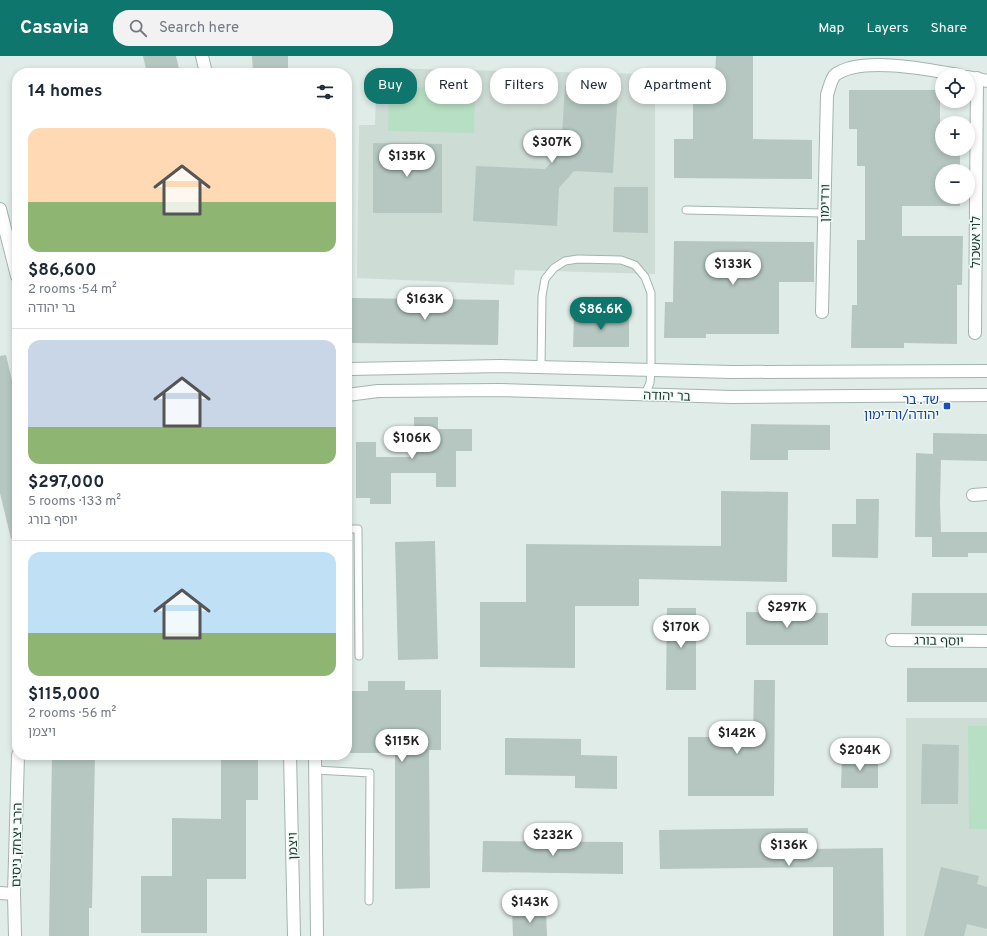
<!DOCTYPE html>
<html lang="en">
<head>
<meta charset="utf-8">
<style>
	body { margin:0; font-family:Overpass,"Noto Sans Hebrew",sans-serif; background:#f2f2f3; color:#1f2937; height:100vh; display:flex; flex-direction:column; font-size:15px; white-space:nowrap }
	* { box-sizing:border-box; margin:0 }
	p { font-size:13px; color:#747a83 }
	.icon { flex:none; width:22px; height:22px; fill:none; stroke:currentColor; stroke-width:2; stroke-linecap:round; stroke-linejoin:round }
	.map { position:relative; flex:1; overflow:hidden }
	.sheet { position:absolute; left:12px; top:12px; width:340px; height:692px; display:flex; flex-direction:column; background:#fff; border-radius:16px; box-shadow:0 2px 6px #0003 }
	.sheet>* { flex:none }
	.hud { position:absolute; left:364px; top:12px; width:380px; height:36px; display:flex; gap:8px }
	.tools { position:absolute; left:935px; top:12px; display:grid; gap:8px }
	.tools a { display:grid; place-items:center; width:40px; height:40px; border-radius:50%; background:#fff; box-shadow:0 2px 6px #0003; font-size:20px }
	.price { position:absolute; translate:-50% -34px; padding:0 9px; border-radius:14px; background:#fff; color:#222; font-size:13px; line-height:26px; filter:drop-shadow(0 1px 2px #0008) }
	.price::after { content:''; position:absolute; left:50%; top:24px; width:12px; height:9px; margin-left:-6px; background:inherit; clip-path:polygon(0 0,100% 0,50% 100%) }
	.price.selected { background:#0f766e; color:#fff }
	ul { padding:0; list-style:none }
	li { display:grid; align-content:center; gap:8px; height:212px; padding:0 16px }
	li+li { border-top:1px solid #e0e1e3 }
	li span { display:grid; place-items:center; height:124px; border-radius:12px; color:#555 }
	li>.icon { margin-inline-start:auto }
	span .icon { width:72px; height:72px; fill:#fffc; stroke-width:1 }
	li b { font-size:17px }
	h2 { display:flex; justify-content:space-between; align-items:center; height:48px; padding:0 16px; font-size:17px }
	.pill { padding:0 14px; border-radius:16px; background:#fff; box-shadow:0 2px 6px #0003; font-size:14px; line-height:36px }
	.pill.selected { background:#0f766e; color:#fff }
	header { display:flex; align-items:center; gap:24px; box-sizing:border-box; height:56px; padding:0 20px; background:#0f766e; color:#fff }
	header strong { font-size:19px }
	nav { display:flex; gap:22px; margin-inline-start:auto; font-size:14px }
	.search { width:280px; height:36px; background:#f2f2f3; display:flex; align-items:center; gap:10px; box-sizing:border-box; padding:0 14px; border-radius:16px; color:#747a83; font-size:15px }
	.map>svg:first-child { display:block }
	.built { fill:#cedcd6 }
	.green { fill:#b7dfc3 }
	.building { fill:#b5c7c0 }
	.lines { fill:none; stroke-linecap:round; stroke-linejoin:round }
	.service-casing { stroke:#a3b4ae; stroke-width:9 }
	.minor-casing { stroke:#a3b4ae; stroke-width:14 }
	.tertiary-casing { stroke:#a3b4ae; stroke-width:14 }
	.service { stroke:#fff; stroke-width:7 }
	.minor { stroke:#fff; stroke-width:12 }
	.tertiary { stroke:#fff; stroke-width:12 }
	.transit-dot { fill:#1a4fb4; stroke:#f1f9f5; stroke-width:1.5 }
	.labels { text-anchor:middle; stroke-width:3; stroke-linejoin:round; paint-order:stroke }
	.street-label { font-size:13px; fill:#203e36; stroke:#f1f9f5 }
	.transit-label { font-size:13px; fill:#164399; stroke:#f1f9f5; text-anchor:end }
</style>
</head>
<body>
<header>
<strong>Casavia</strong>
<div class="search"><svg class="icon" aria-label="search" viewBox="0 0 24 24"><circle cx="10" cy="10" r="6"/><path d="M15 15l6 6"/></svg>Search here</div>
<nav><a>Map</a><a>Layers</a><a>Share</a></nav>
</header>
<div class="map">
<svg width="987" height="880" viewBox="0 0 987 880">
	<rect width="100%" height="100%" fill="#e0ece7"/>
	<!-- built -->
	<g class="built">
		<path d="M377,12L649,18L655,41V218L515,214L514,229L357,222L359,69H375Z"/>
		<rect x="906" y="662" width="81" height="218"/>
	</g>
	<!-- green -->
	<g class="green">
		<path d="M389,31L475,32L474,77L388,75Z"/>
		<path d="M968,670H987V773H969Z"/>
	</g>
	<!-- building -->
	<g class="building">
		<path d="M143,0H176L180,17H147Z"/>
		<path d="M252,0H288V17H253Z"/>
		<path d="M716,0H753V83L812,84V123L674,122V83H693V19H715Z"/>
		<path d="M565,30L618,34L613,117L574,115L559,132L557,170L473,165L476,110L545,113L561,96Z"/>
		<path d="M849,34H940V85H942V93H960V115H942V141H960V150H902V180H963L962,229H957V288L904,287V292H851L852,249H857V184H865V110H857V73H849Z"/>
		<path d="M373,87L442,88V157H373Z"/>
		<path d="M614,131H648V177L613,176Z"/>
		<path d="M674,185L814,186V226H779V278H706V282H664L665,246H673Z"/>
		<path d="M352,242L499,244L498,289L352,287Z"/>
		<path d="M574,259L629,260V291H573Z"/>
		<path d="M6,299L17,345V482L11,483L0,437V300Z"/>
		<path d="M414,361H438V373H472V395H456V431H436V417H391V448H370V442H356V386H376V401H414Z"/>
		<path d="M751,368L830,369V394H788V404H750Z"/>
		<path d="M933,377L987,378V405L941,404L940,447L941,476H987V497H968V501H932V481H915L916,397L933,398Z"/>
		<path d="M721,435L788,436L787,526L639,523V550H575V612L480,611V546H526V488L721,490Z"/>
		<path d="M856,443H879L878,502L832,501V468H856Z"/>
		<path d="M435,485L438,603L398,604L395,486Z"/>
		<path d="M912,537H987V570H911Z"/>
		<path d="M667,552H696V634H666Z"/>
		<path d="M746,556L828,557V589H746Z"/>
		<rect x="907" y="612" width="80" height="34"/>
		<path d="M754,624H775L774,740H688V681H753Z"/>
		<path d="M368,625H405V634H441V694H429L430,832L395,833V697H347V635H368Z"/>
		<path d="M505,682L581,683V699L617,700V733L575,732V720L505,719Z"/>
		<path d="M922,688L959,689L958,748H921Z"/>
		<path d="M52,699H95L92,852H89V880H49Z"/>
		<path d="M221,699H258V744H246V823H207V877H141V820H172V762L221,763Z"/>
		<path d="M842,699H878V732H841Z"/>
		<path d="M808,772V793L883,792L884,880H833V811L660,813L659,774Z"/>
		<path d="M483,785L623,786V818L482,816Z"/>
		<path d="M941,811L979,820L977,828L987,831V873L967,868L964,880H924Z"/>
		<path d="M512,855H546L547,880H513Z"/>
	</g>
	<g class="lines">
		<defs>
			<g id="service">
				<path d="M686,154L824,157"/>
				<path d="M541,311L542,240L545,223L554,212L565,205L578,203L621,204L635,209L645,221L651,237V314L650,327L645,338"/>
				<path d="M347,473H358L359,600"/>
				<path d="M315,714L370,717L369,845"/>
			</g>
			<g id="minor">
				<path d="M202,0L206,17"/>
				<path d="M968,21L987,25"/>
				<path d="M0,153L17,220"/>
				<path d="M822,256L827,39C829,33 831,23 835,19C860,0 927,13 958,19"/>
				<path d="M975,277L977,22"/>
				<path d="M973,439L987,438"/>
				<path d="M892,584L987,585"/>
				<path d="M0,837L14,838"/>
				<path d="M15,880L14,838L18,699"/>
			</g>
			<g id="tertiary">
				<path d="M347,312L350,313L500,310L732,316L987,315"/>
				<path d="M347,339L378,335L499,334L732,341L987,339"/>
				<path d="M290,699L294,880"/>
				<path d="M315,699L317,880"/>
			</g>
		</defs>
		<!-- service casing -->
		<use href="#service" class="service-casing"/>
		<!-- minor casing -->
		<use href="#minor" class="minor-casing"/>
		<!-- tertiary casing -->
		<use href="#tertiary" class="tertiary-casing"/>
		<!-- service -->
		<use href="#service" class="service"/>
		<!-- minor -->
		<use href="#minor" class="minor"/>
		<!-- tertiary -->
		<use href="#tertiary" class="tertiary"/>
	</g>
	<!-- markers -->
	<rect class="transit-dot" x="943" y="346" width="8" height="8" rx="2"/>
	<g class="labels">
		<!-- street labels -->
		<g class="street-label">
			<text transform="translate(824 147) rotate(-89)" y="5">ורדימון</text>
			<text transform="translate(975 186) rotate(-90)" y="5">לוי אשכול</text>
			<text transform="translate(667 339) rotate(2)" y="5">בר יהודה</text>
			<text transform="translate(939 584) rotate(1)" y="5">יוסף בורג</text>
			<text transform="translate(16 789) rotate(-89)" y="5">הרב יצחק ניסים</text>
			<text transform="translate(292 790) rotate(-91)" y="5">ויצמן</text>
		</g>
		<!-- transit labels -->
		<g class="transit-label">
			<text x="939" y="348">שד. בר<tspan x="939" dy="15">יהודה/ורדימון</tspan></text>
		</g>
	</g>
</svg>
<div class="tools">
<a><svg class="icon" aria-label="locate" viewBox="0 0 24 24"><circle cx="12" cy="12" r="6"/><path d="M12 2v4M12 18v4M2 12h4M18 12h4"/></svg></a>
<a>+</a>
<a>−</a>
</div>
<b class="price" style="left:552px;top:108px">$307K</b>
<b class="price" style="left:407px;top:122px">$135K</b>
<b class="price" style="left:733px;top:230px">$133K</b>
<b class="price" style="left:425px;top:265px">$163K</b>
<b class="price selected" style="left:601px;top:275px">$86.6K</b>
<b class="price" style="left:412px;top:404px">$106K</b>
<b class="price" style="left:787px;top:573px">$297K</b>
<b class="price" style="left:681px;top:593px">$170K</b>
<b class="price" style="left:737px;top:699px">$142K</b>
<b class="price" style="left:402px;top:707px">$115K</b>
<b class="price" style="left:860px;top:716px">$204K</b>
<b class="price" style="left:553px;top:801px">$232K</b>
<b class="price" style="left:789px;top:811px">$136K</b>
<b class="price" style="left:530px;top:868px">$143K</b>
<div class="hud">
<a class="pill selected">Buy</a>
<a class="pill">Rent</a>
<a class="pill">Filters</a>
<a class="pill">New</a>
<a class="pill">Apartment</a>
</div>
<section class="sheet">
<h2>14 homes<svg class="icon" aria-label="filters" viewBox="0 0 24 24"><path d="M4 7h16M4 17h16"/><circle cx="9" cy="7" r="2"/><circle cx="15" cy="17" r="2"/></svg></h2>
<ul>
<li><span style="background:linear-gradient(#ffd9b3 60%,#8fb573 0)"><svg class="icon" aria-label="home" viewBox="0 0 24 24"><path d="M3 11l9-7 9 7M6 9v11h12V9"/></svg></span><div><b>$86,600</b><p>2 rooms · 54 m²</p><p>בר יהודה</p></div></li>
<li><span style="background:linear-gradient(#c9d6e8 70%,#8fb573 0)"><svg class="icon" aria-label="home" viewBox="0 0 24 24"><path d="M3 11l9-7 9 7M6 9v11h12V9"/></svg></span><div><b>$297,000</b><p>5 rooms · 133 m²</p><p>יוסף בורג</p></div></li>
<li><span style="background:linear-gradient(#bfe0f5 65%,#8fb573 0)"><svg class="icon" aria-label="home" viewBox="0 0 24 24"><path d="M3 11l9-7 9 7M6 9v11h12V9"/></svg></span><div><b>$115,000</b><p>2 rooms · 56 m²</p><p>ויצמן</p></div></li>
</ul>
</section>
</div>
</body>
</html>
